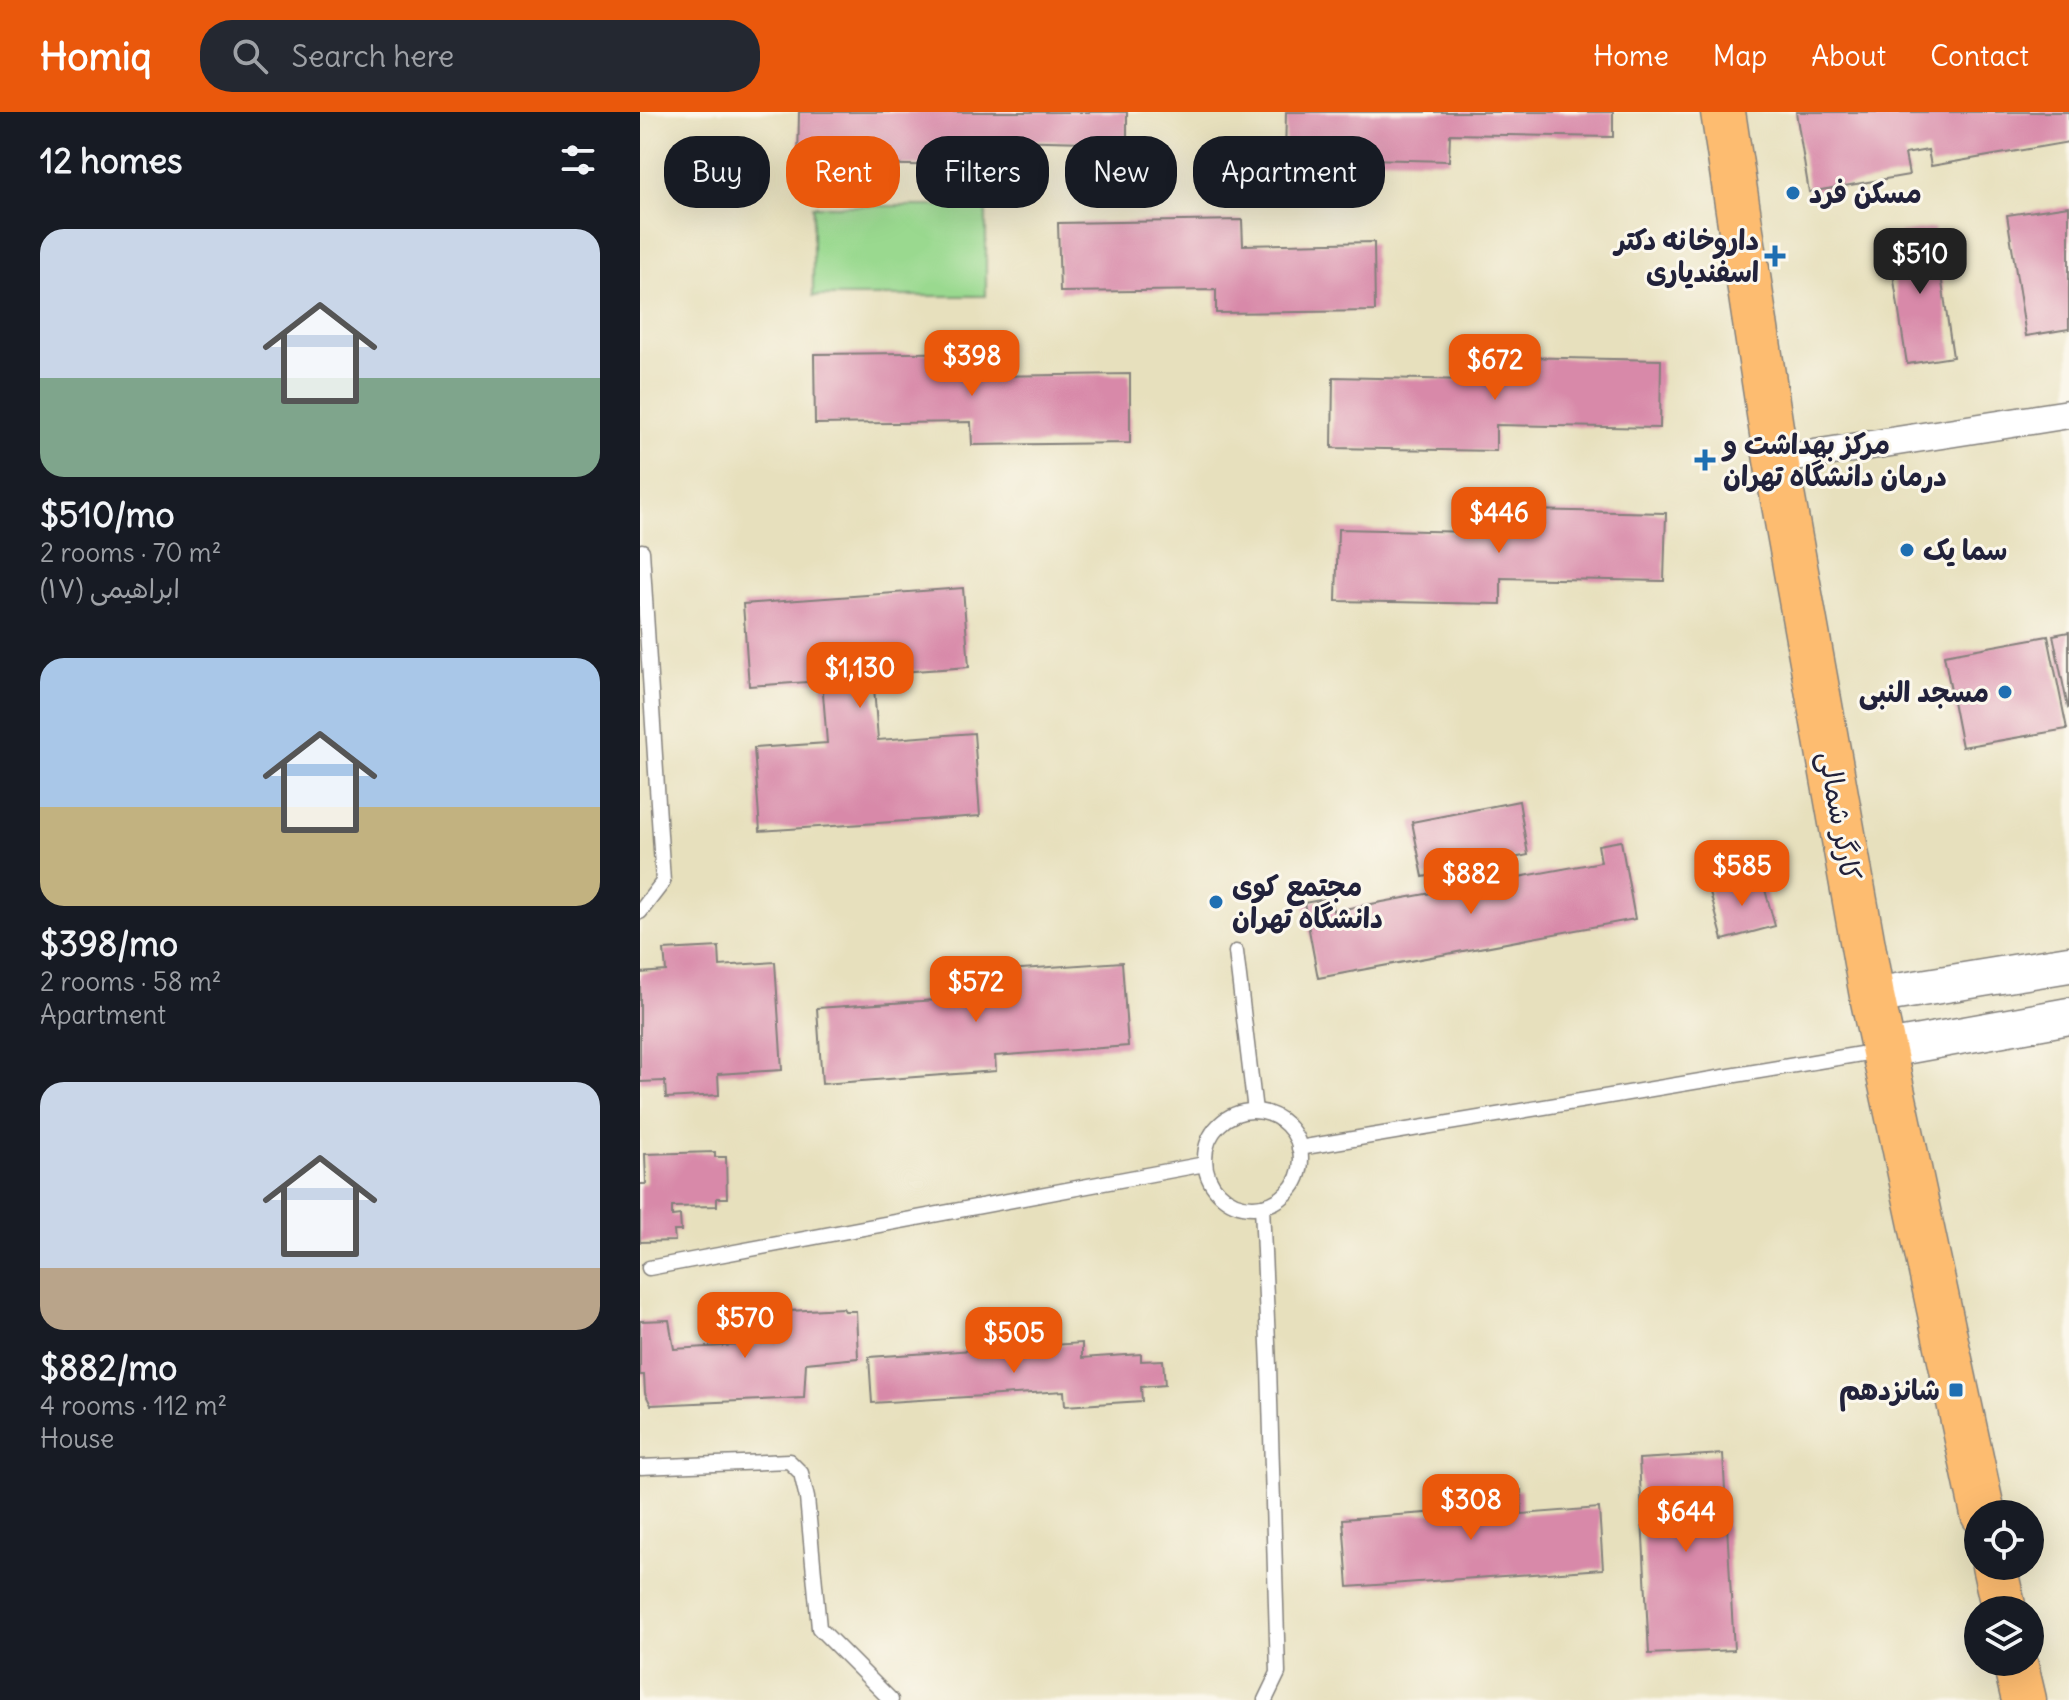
<!DOCTYPE html>
<html lang="en">
<head>
<meta charset="utf-8">
<style>
	body { margin:0; font-family:Delius,"Playpen Sans Arabic",sans-serif; background:#242831; color:#f1f3f6; height:100vh; display:flex; flex-direction:column; font-size:30px; white-space:nowrap }
	* { box-sizing:border-box; margin:0 }
	p { font-size:26px; color:#9ea1a6 }
	.icon { flex:none; width:44px; height:44px; fill:none; stroke:currentColor; stroke-width:2; stroke-linecap:round; stroke-linejoin:round }
	.map { position:relative; flex:1; overflow:hidden }
	.details { display:flex; flex-direction:column; background:#171b24; width:640px }
	.details>* { flex:none }
	.hud { position:absolute; left:24px; top:24px; width:760px; height:72px; display:flex; gap:16px }
	.tools { position:absolute; left:1324px; top:1388px; display:grid; gap:16px }
	.tools a { display:grid; place-items:center; width:80px; height:80px; border-radius:50%; background:#171b24; box-shadow:0 8px 32px #0002; font-size:40px }
	.price { position:absolute; translate:-50% -68px; padding:0 18px; border-radius:16px; background:#ea580c; color:#fff; font-size:26px; line-height:52px; filter:drop-shadow(0 2px 4px #0008) }
	.price::after { content:''; position:absolute; left:50%; top:48px; width:24px; height:18px; margin-left:-12px; background:inherit; clip-path:polygon(0 0,100% 0,50% 100%) }
	.price.active { background:#222; color:#fff }
	ul { padding:0; list-style:none }
	li { display:grid; align-content:center; gap:16px; height:424px; padding:0 40px }
	li span { display:grid; place-items:center; height:248px; border-radius:24px; color:#555 }
	li>.icon { margin-inline-start:auto }
	span .icon { width:144px; height:144px; fill:#fffc; stroke-width:1 }
	li b { font-size:34px }
	h2 { display:flex; justify-content:space-between; align-items:center; height:96px; padding:0 40px; font-size:34px }
	.tag { padding:0 28px; border-radius:32px; background:#171b24; box-shadow:0 8px 32px #0002; font-size:28px; line-height:72px }
	.tag.active { background:#ea580c; color:#fff }
	header { display:flex; align-items:center; gap:48px; box-sizing:border-box; height:112px; padding:0 40px; background:#ea580c; color:#fff }
	header strong { font-size:38px }
	nav { display:flex; gap:44px; margin-inline-start:auto; font-size:28px }
	.search { width:560px; height:72px; background:#242831; display:flex; align-items:center; gap:20px; box-sizing:border-box; padding:0 28px; border-radius:32px; color:#9ea1a6; font-size:30px }
	main { display:flex; flex:1; min-height:0 }
	.map>svg:first-child { display:block }
	.green { fill:#9ad98f; stroke:#5e7e65; stroke-width:2 }
	.building { fill:#d889a9 }
	.lines { fill:none; stroke-linecap:round; stroke-linejoin:round }
	.service-casing { stroke:#84817c; stroke-width:17 }
	.minor-casing { stroke:#84817c; stroke-width:31 }
	.tertiary-casing { stroke:#84817c; stroke-width:39 }
	.primary-casing { stroke:#84817c; stroke-width:47 }
	.service { stroke:#fff; stroke-width:14 }
	.minor { stroke:#fff; stroke-width:28 }
	.tertiary { stroke:#fff; stroke-width:36 }
	.primary { stroke:#fdbc6f; stroke-width:44 }
	.poi-dot { fill:#1f6fb2; stroke:#fbf7ec; stroke-width:3 }
	.labels { text-anchor:middle; stroke-width:6; stroke-linejoin:round; paint-order:stroke }
	.poi-label { font-size:28px; font-weight:bold; fill:#22223b; stroke:#fbf7ec; text-anchor:start }
	.street-label { font-size:28px; fill:#22223b; stroke:#fbf7ec }
</style>
</head>
<body>
<header>
<strong>Homiq</strong>
<div class="search"><svg class="icon" aria-label="search" viewBox="0 0 24 24"><circle cx="10" cy="10" r="6"/><path d="M15 15l6 6"/></svg>Search here</div>
<nav><a>Home</a><a>Map</a><a>About</a><a>Contact</a></nav>
</header>
<main>
<section class="details">
<h2>12 homes<svg class="icon" aria-label="filters" viewBox="0 0 24 24"><path d="M4 7h16M4 17h16"/><circle cx="9" cy="7" r="2"/><circle cx="15" cy="17" r="2"/></svg></h2>
<ul>
<li><span style="background:linear-gradient(#c9d6e8 60%,#7fa58c 0)"><svg class="icon" aria-label="home" viewBox="0 0 24 24"><path d="M3 11l9-7 9 7M6 9v11h12V9"/></svg></span><div><b>$510/mo</b><p>2 rooms · 70 m²</p><p>ابراهیمی (۱۷)</p></div></li>
<li><span style="background:linear-gradient(#a9c7e8 60%,#c2b280 0)"><svg class="icon" aria-label="home" viewBox="0 0 24 24"><path d="M3 11l9-7 9 7M6 9v11h12V9"/></svg></span><div><b>$398/mo</b><p>2 rooms · 58 m²</p><p>Apartment</p></div></li>
<li><span style="background:linear-gradient(#c9d6e8 75%,#b9a48a 0)"><svg class="icon" aria-label="home" viewBox="0 0 24 24"><path d="M3 11l9-7 9 7M6 9v11h12V9"/></svg></span><div><b>$882/mo</b><p>4 rooms · 112 m²</p><p>House</p></div></li>
</ul>
</section>
<div class="map">
<svg width="1429" height="1588" viewBox="0 0 1429 1588">
	<rect width="100%" height="100%" fill="#fbf7ec"/>
	<filter id="ink" filterUnits="userSpaceOnUse"><feTurbulence type="fractalNoise" baseFrequency=".0125" numOctaves="2"/><feDisplacementMap in="SourceGraphic" scale="16" xChannelSelector="R" yChannelSelector="G"/><feConvolveMatrix kernelMatrix="1 2 1 2 8 2 1 2 1" color-interpolation-filters="sRGB"/></filter>
	<filter id="wash" filterUnits="userSpaceOnUse"><feTurbulence type="fractalNoise" baseFrequency=".006" numOctaves="4" result="noise"/><feDisplacementMap in="SourceGraphic" scale="32" xChannelSelector="R" yChannelSelector="G"/><feGaussianBlur stdDeviation="1.8" result="paint"/><feColorMatrix in="noise" values="0 0 0 0 0 0 0 0 0 0 0 0 0 0 0 0 0 1.4 0 .05"/><feComposite in="paint" operator="in"/></filter>
	<g filter="url(#wash)">
		<rect width="100%" height="100%" fill="#e7e0bd"/>
		<!-- green -->
		<rect class="green" x="173" y="94" width="173" height="90"/>
		<g id="blocks">
			<!-- building -->
			<g class="building">
				<path d="M159,0H487V31L323,27V54L158,51Z"/>
				<path d="M646,0H973V25L810,22L809,49L645,45Z"/>
				<path d="M1156,0H1429V30L1291,54L1288,38L1265,42L1269,63L1169,80Z"/>
				<path d="M1429,94V217L1386,224L1367,103Z"/>
				<path d="M602,108L603,133L734,130L735,199L576,201V178L420,180L418,111Z"/>
				<path d="M1294,116L1313,245L1267,252L1247,123Z"/>
				<path d="M358,240V264L490,262V331L332,333L331,310L175,312L174,242Z"/>
				<path d="M829,244L1021,248L1020,316L856,313V339L692,336L693,265L828,268Z"/>
				<path d="M833,397L1026,401L1024,469L861,466V492L696,489L698,417L833,420Z"/>
				<path d="M323,476L329,555L233,562L238,628L334,621L340,704L120,719L114,636L187,631L182,569L109,574L103,492Z"/>
				<path d="M1429,520V595L1428,596L1413,523Z"/>
				<path d="M1408,524L1427,617L1322,635L1304,543Z"/>
				<path d="M879,689L888,743L783,765L772,710Z"/>
				<path d="M981,729L995,807L678,866L664,791L691,786L693,799L961,750L958,733Z"/>
				<path d="M1121,763L1135,814L1083,828L1069,777Z"/>
				<path d="M79,835L80,854L135,850L142,958L78,962L79,983L26,986L25,969L0,970V861L26,859L24,838Z"/>
				<path d="M482,850L488,934L355,944L356,959L182,972L177,896L312,887L310,862Z"/>
				<path d="M75,1040V1045H86L87,1086H77V1094L32,1095V1104L40,1103L41,1119H34L35,1129L0,1130V1072H6L5,1042Z"/>
				<path d="M203,1196L205,1199H216L218,1246L166,1251L164,1286L11,1293L5,1281L4,1263H0V1209L29,1208L34,1237L134,1231L131,1200Z"/>
				<path d="M442,1231V1246L501,1242V1249L523,1248L525,1273L501,1275L502,1289L425,1294L424,1279L232,1291L229,1245Z"/>
				<path d="M1083,1342L1094,1538L1009,1542L999,1347Z"/>
				<path d="M881,1378L882,1402L959,1396L963,1457L708,1475L703,1407L800,1400L798,1384Z"/>
			</g>
		</g>
	</g>
	<g filter="url(#ink)">
		<use href="#blocks" fill-opacity="0" stroke="#84817c" stroke-width="2"/>
		<g class="lines">
			<defs>
				<g id="service">
					<path d="M0,800L23,770L2,439"/>
					<path d="M596,840L615,999"/>
					<circle cx="613" cy="1047" r="48"/>
					<path d="M659,1036L1239,939"/>
					<path d="M622,1094L629,1254L638,1561L625,1588"/>
					<path d="M9,1156L565,1052"/>
					<path d="M0,1355L149,1349L161,1361L167,1386L179,1516L251,1588"/>
				</g>
				<path id="minor" d="M1136,348L1429,302"/>
				<g id="tertiary">
					<path d="M1232,884L1429,852"/>
					<path d="M1242,938L1429,904"/>
				</g>
				<g id="primary">
					<path d="M1083,0L1136,348L1232,884L1343,1402"/>
					<path d="M1354,1454L1364,1498"/>
					<path d="M1375,1550L1384,1588"/>
				</g>
			</defs>
			<!-- service casing -->
			<use href="#service" class="service-casing"/>
			<!-- minor casing -->
			<use href="#minor" class="minor-casing"/>
			<!-- tertiary casing -->
			<use href="#tertiary" class="tertiary-casing"/>
			<!-- primary casing -->
			<use href="#primary" class="primary-casing"/>
			<!-- service -->
			<use href="#service" class="service"/>
			<!-- minor -->
			<use href="#minor" class="minor"/>
			<!-- tertiary -->
			<use href="#tertiary" class="tertiary"/>
			<!-- primary -->
			<use href="#primary" class="primary"/>
		</g>
	</g>
	<!-- markers -->
	<g class="poi-dot">
		<circle cx="1153" cy="81" r="8"/>
		<path d="M1131 132h8v8h8v8h-8v8h-8v-8h-8v-8h8z"/>
		<path d="M1061 336h8v8h8v8h-8v8h-8v-8h-8v-8h8z"/>
		<circle cx="1267" cy="438" r="8"/>
		<circle cx="1365" cy="580" r="8"/>
		<circle cx="576" cy="790" r="8"/>
		<rect x="1308" y="1270" width="16" height="16" rx="4"/>
	</g>
	<g class="labels">
		<!-- poi labels -->
		<g class="poi-label">
			<text x="1169" y="91">مسکن فرد</text>
			<text x="1119" y="138" text-anchor="end">داروخانه دکتر<tspan x="1119" dy="32">اسفندیاری</tspan></text>
			<text x="1083" y="342">مرکز بهداشت و<tspan x="1083" dy="32">درمان دانشگاه تهران</tspan></text>
			<text x="1283" y="448">سما یک</text>
			<text x="1349" y="590" text-anchor="end">مسجد النبی</text>
			<text x="592" y="784">مجتمع کوی<tspan x="592" dy="32">دانشگاه تهران</tspan></text>
			<text x="1300" y="1288" text-anchor="end">شانزدهم</text>
		</g>
		<!-- street labels -->
		<g class="street-label">
			<text transform="translate(1200 704) rotate(80)" y="10">کارگر شمالی</text>
		</g>
	</g>
</svg>
<div class="tools">
<a><svg class="icon" aria-label="locate" viewBox="0 0 24 24"><circle cx="12" cy="12" r="6"/><path d="M12 2v4M12 18v4M2 12h4M18 12h4"/></svg></a>
<a><svg class="icon" aria-label="layers" viewBox="0 0 24 24"><path d="M12 4l9 5-9 5-9-5zM3 14l9 5 9-5"/></svg></a>
</div>
<b class="price active" style="left:1280px;top:184px">$510</b>
<b class="price" style="left:332px;top:286px">$398</b>
<b class="price" style="left:855px;top:290px">$672</b>
<b class="price" style="left:859px;top:443px">$446</b>
<b class="price" style="left:220px;top:598px">$1,130</b>
<b class="price" style="left:1102px;top:796px">$585</b>
<b class="price" style="left:831px;top:804px">$882</b>
<b class="price" style="left:336px;top:912px">$572</b>
<b class="price" style="left:105px;top:1248px">$570</b>
<b class="price" style="left:374px;top:1263px">$505</b>
<b class="price" style="left:831px;top:1430px">$308</b>
<b class="price" style="left:1046px;top:1442px">$644</b>
<div class="hud">
<a class="tag">Buy</a>
<a class="tag active">Rent</a>
<a class="tag">Filters</a>
<a class="tag">New</a>
<a class="tag">Apartment</a>
</div>
</div>
</main>
</body>
</html>
